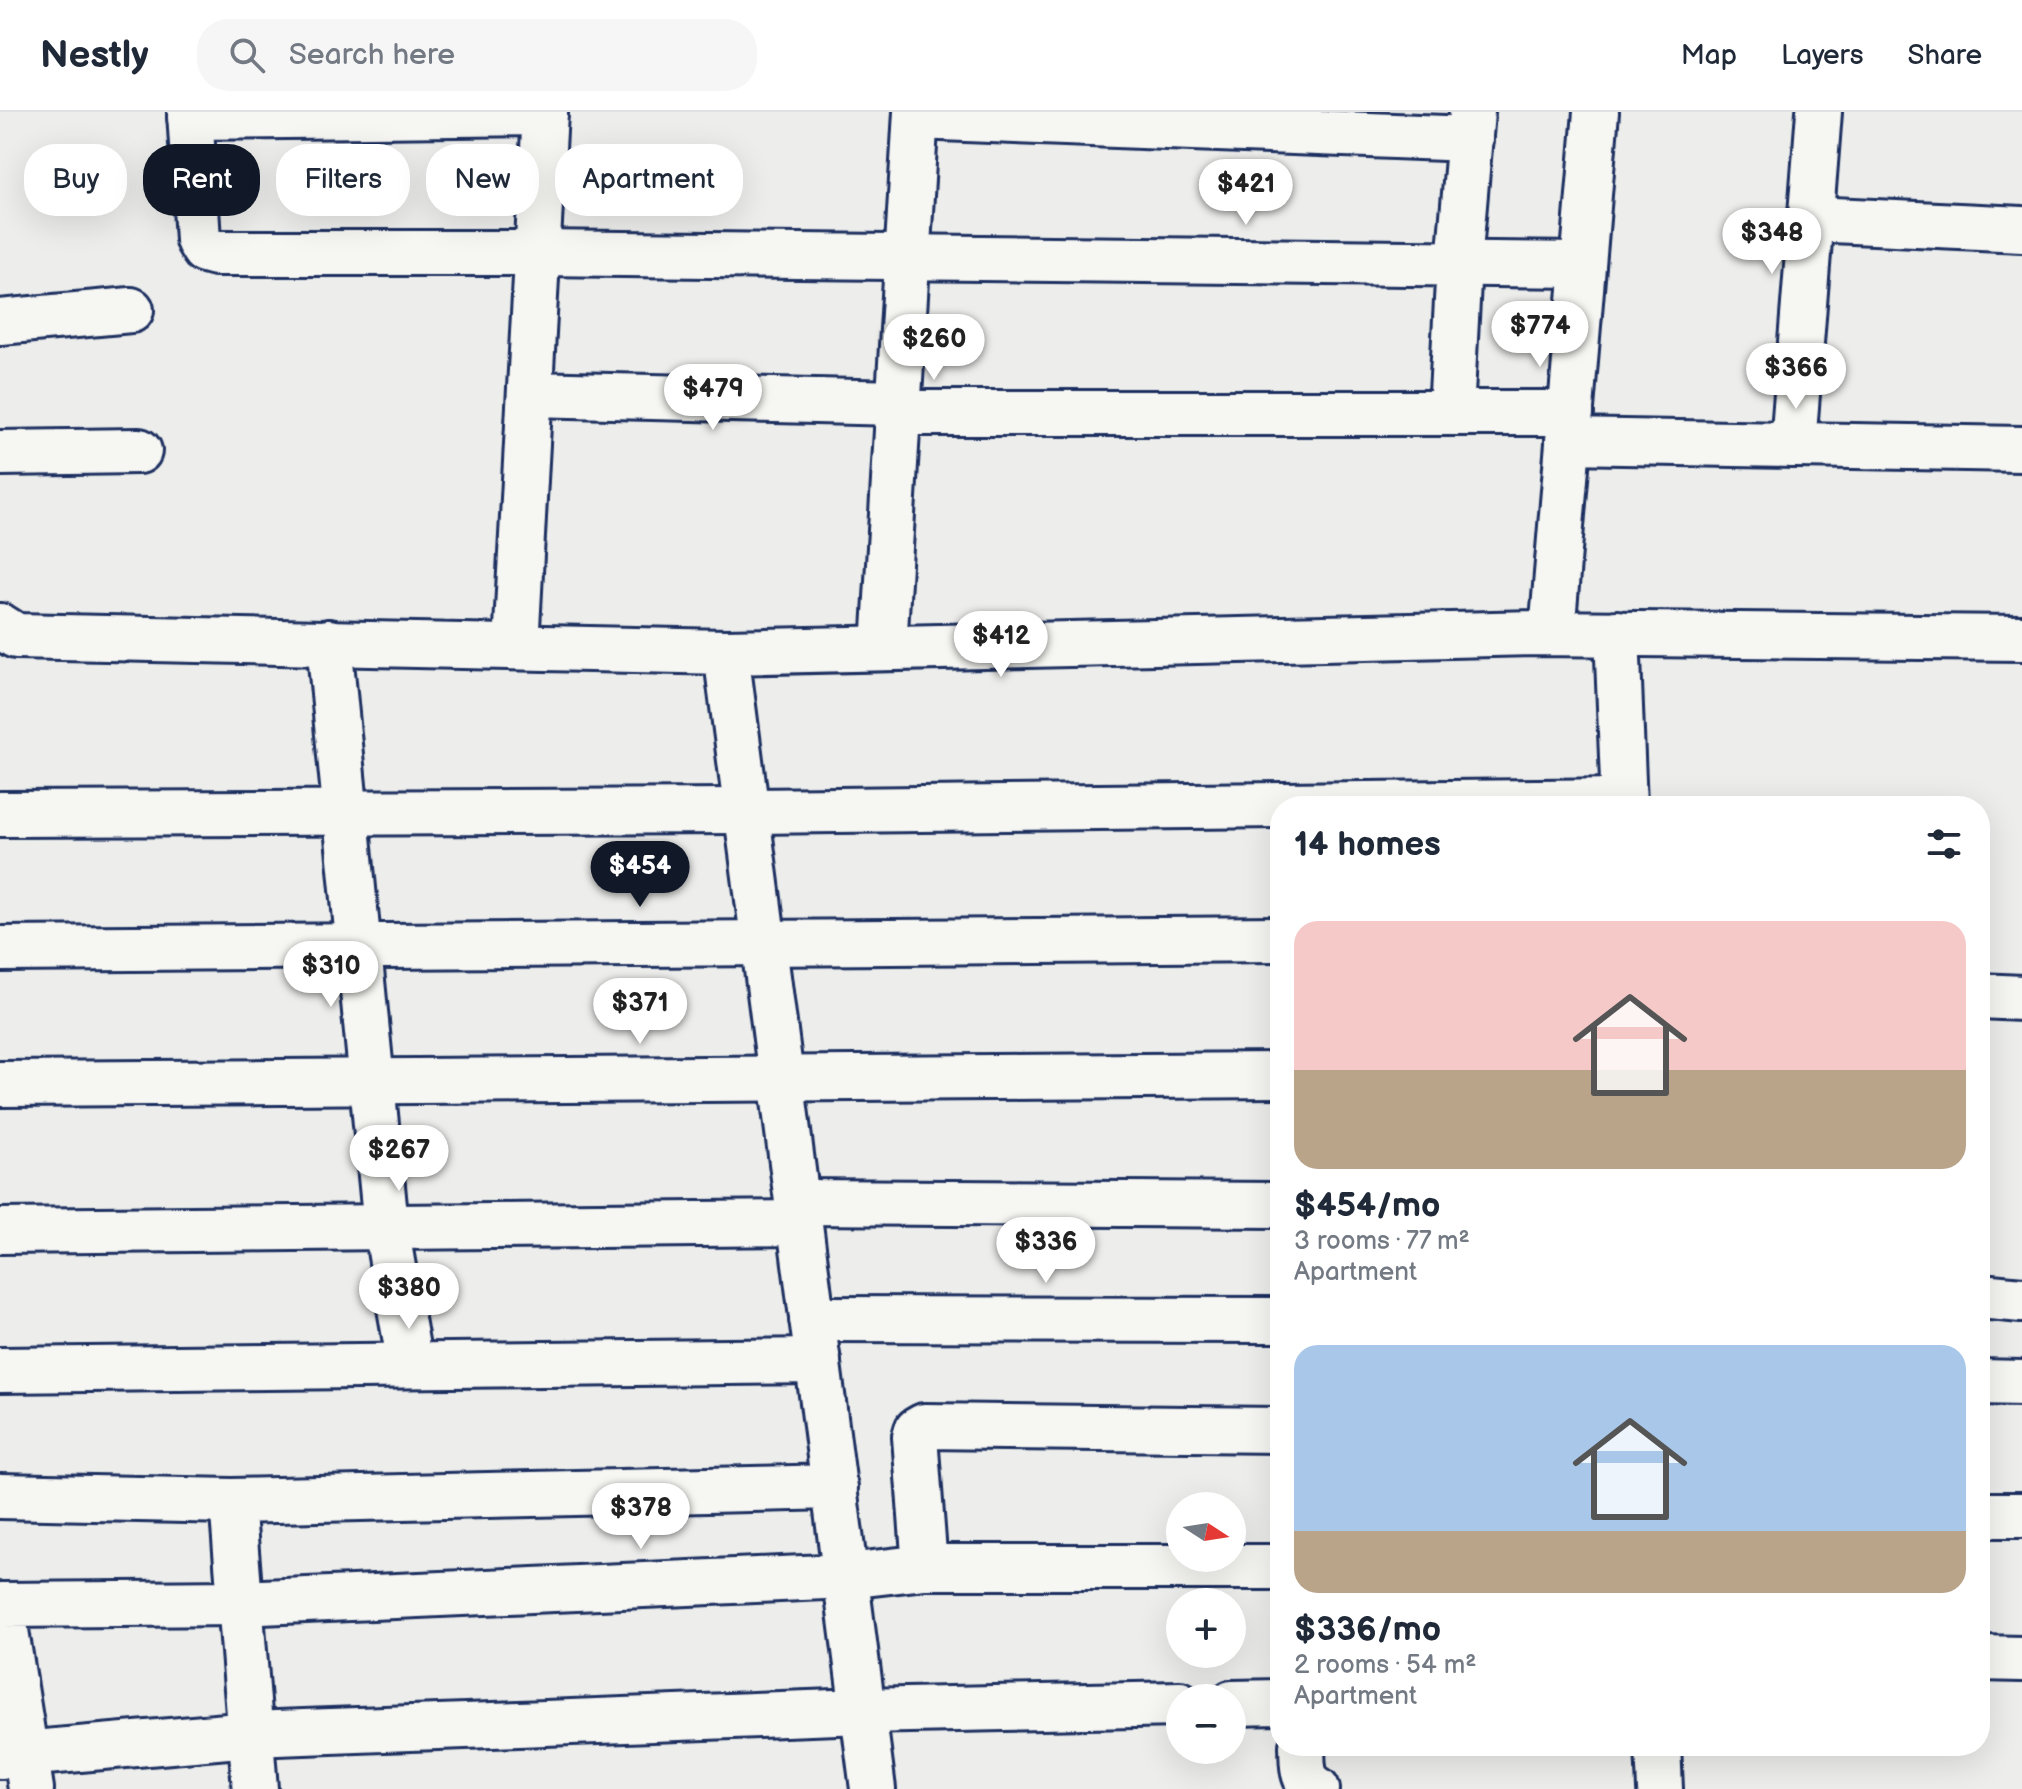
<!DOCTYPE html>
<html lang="en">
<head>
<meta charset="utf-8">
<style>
	body { margin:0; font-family:"Balsamiq Sans",sans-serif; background:#f6f6f7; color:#1f2937; height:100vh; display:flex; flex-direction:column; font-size:30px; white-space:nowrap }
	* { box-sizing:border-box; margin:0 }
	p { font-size:26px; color:#747a83 }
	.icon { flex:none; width:44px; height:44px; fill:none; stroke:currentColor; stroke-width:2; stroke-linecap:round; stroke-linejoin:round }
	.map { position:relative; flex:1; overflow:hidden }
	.side { position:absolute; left:1270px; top:684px; width:720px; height:960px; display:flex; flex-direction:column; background:#fff; border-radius:32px; box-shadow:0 8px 32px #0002 }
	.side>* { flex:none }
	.guide { position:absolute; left:24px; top:32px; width:760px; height:72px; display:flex; gap:16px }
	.needle { width:52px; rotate:102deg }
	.tools { position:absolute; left:1166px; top:1380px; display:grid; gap:16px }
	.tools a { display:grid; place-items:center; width:80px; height:80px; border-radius:50%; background:#fff; box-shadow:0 8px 32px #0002; font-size:40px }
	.price { position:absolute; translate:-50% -68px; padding:0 18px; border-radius:28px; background:#fff; color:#222; font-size:26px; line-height:52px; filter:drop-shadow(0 2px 4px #0008) }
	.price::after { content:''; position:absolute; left:50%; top:48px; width:24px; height:18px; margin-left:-12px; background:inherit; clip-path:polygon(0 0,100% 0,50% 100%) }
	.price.selected { background:#111827; color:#fff }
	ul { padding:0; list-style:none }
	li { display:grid; align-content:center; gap:16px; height:424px; padding:0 24px }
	li span { display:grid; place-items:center; height:248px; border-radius:24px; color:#555 }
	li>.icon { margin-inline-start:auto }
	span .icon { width:144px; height:144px; fill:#fffc; stroke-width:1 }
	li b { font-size:34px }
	h2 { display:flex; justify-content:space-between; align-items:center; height:96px; padding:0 24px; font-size:34px }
	.chip { padding:0 28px; border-radius:32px; background:#fff; box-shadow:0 8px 32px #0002; font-size:28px; line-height:72px }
	.chip.selected { background:#111827; color:#fff }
	header { display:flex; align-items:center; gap:48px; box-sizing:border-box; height:112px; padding:0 40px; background:#fff; border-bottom:2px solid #e0e1e3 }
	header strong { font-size:38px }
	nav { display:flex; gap:44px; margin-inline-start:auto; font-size:28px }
	.search { width:560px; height:72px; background:#f6f6f7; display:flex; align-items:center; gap:20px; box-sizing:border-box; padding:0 28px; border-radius:32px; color:#747a83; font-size:30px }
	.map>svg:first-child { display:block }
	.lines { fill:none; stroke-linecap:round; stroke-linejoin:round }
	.minor-casing { stroke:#1b2f5e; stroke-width:50 }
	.tertiary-casing { stroke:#1b2f5e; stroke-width:50 }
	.minor { stroke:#f6f6f2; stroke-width:44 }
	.tertiary { stroke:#f6f6f2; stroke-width:44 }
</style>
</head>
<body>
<header>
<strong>Nestly</strong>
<div class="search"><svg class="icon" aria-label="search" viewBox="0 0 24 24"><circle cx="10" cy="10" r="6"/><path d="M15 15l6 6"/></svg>Search here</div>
<nav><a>Map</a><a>Layers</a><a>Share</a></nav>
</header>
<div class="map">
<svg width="2022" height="1677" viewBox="0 0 2022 1677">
	<rect width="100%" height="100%" fill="#edeeec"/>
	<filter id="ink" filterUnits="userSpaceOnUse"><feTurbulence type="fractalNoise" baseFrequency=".0125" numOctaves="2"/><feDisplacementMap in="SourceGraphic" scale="16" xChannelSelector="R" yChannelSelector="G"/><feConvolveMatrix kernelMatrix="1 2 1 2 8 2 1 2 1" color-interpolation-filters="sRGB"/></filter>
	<g filter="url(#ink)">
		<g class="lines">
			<defs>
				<g id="minor">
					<path d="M190,0L198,128L204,138L215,141H538L1583,153"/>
					<path d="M190,5L545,1"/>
					<path d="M916,5L1470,27"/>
					<path d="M1811,107L2022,117"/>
					<path d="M0,210L131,198"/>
					<path d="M530,282L899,291"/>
					<path d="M898,301H1571"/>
					<path d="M1451,301L1459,151L1472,0"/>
					<path d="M1568,329L2022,337"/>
					<path d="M1793,333L1819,0"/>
					<path d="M0,341L139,339"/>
					<path d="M1552,521L1596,0"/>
					<path d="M1617,521L1624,694"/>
					<path d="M329,530L386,1115L410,1253"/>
					<path d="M516,534L545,0"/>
					<path d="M884,536L916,0"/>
					<path d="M726,540L873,1677"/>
					<path d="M0,702L745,699L1624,689"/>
					<path d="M0,837L1280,827"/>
					<path d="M1980,884L2022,886"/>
					<path d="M0,972L1280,963"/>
					<path d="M797,1090L1280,1093"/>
					<path d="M0,1119L800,1111"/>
					<path d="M1980,1184L2022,1188"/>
					<path d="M812,1207L1280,1208"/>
					<path d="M0,1258L818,1249"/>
					<path d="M1980,1270L2022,1271"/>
					<path d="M0,1384L232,1389L835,1375"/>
					<path d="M232,1389L255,1677"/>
					<path d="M1980,1403H2022"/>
					<path d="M925,1455L915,1325L917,1318L924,1314L1280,1318"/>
					<path d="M1980,1546L2022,1547"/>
					<path d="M1232,1591L1280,1590"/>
					<path d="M1302,1634C1303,1651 1300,1668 1317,1677"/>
					<path d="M1658,1634L1660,1677"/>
					<path d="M0,1644L250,1622L863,1599L1180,1592"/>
					<path d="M31,1677L2,1493L239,1491L847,1464L925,1455H1280"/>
				</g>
				<path id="tertiary" d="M0,514L16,524L726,540L1538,521L2022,526"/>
			</defs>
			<!-- minor casing -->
			<use href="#minor" class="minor-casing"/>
			<!-- tertiary casing -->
			<use href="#tertiary" class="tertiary-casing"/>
			<!-- minor -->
			<use href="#minor" class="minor"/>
			<!-- tertiary -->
			<use href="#tertiary" class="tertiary"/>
		</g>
	</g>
</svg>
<div class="tools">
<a><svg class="needle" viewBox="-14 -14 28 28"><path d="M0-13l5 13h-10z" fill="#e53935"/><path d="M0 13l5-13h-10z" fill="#747a83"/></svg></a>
<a>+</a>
<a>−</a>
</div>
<b class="price" style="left:1246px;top:115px">$421</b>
<b class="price" style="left:1772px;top:164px">$348</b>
<b class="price" style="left:1540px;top:257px">$774</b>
<b class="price" style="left:934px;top:270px">$260</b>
<b class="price" style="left:1796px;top:299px">$366</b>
<b class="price" style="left:713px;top:320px">$479</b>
<b class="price" style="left:1001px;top:567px">$412</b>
<b class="price selected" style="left:640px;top:797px">$454</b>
<b class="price" style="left:331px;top:897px">$310</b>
<b class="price" style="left:640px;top:934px">$371</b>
<b class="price" style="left:399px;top:1081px">$267</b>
<b class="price" style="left:1046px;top:1173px">$336</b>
<b class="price" style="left:409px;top:1219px">$380</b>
<b class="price" style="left:641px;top:1439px">$378</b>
<div class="guide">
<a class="chip">Buy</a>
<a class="chip selected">Rent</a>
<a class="chip">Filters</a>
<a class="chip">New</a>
<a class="chip">Apartment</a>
</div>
<section class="side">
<h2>14 homes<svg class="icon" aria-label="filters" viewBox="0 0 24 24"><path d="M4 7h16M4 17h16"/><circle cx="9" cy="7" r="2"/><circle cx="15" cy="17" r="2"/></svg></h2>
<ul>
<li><span style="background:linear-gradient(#f6c9c9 60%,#b9a48a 0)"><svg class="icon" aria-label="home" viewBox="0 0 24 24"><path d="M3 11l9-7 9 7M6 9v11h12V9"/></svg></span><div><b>$454/mo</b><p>3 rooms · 77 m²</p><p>Apartment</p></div></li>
<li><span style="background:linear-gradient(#a9c7e8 75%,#b9a48a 0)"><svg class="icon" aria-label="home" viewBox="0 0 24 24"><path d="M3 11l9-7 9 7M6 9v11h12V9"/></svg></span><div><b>$336/mo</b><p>2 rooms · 54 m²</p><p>Apartment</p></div></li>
</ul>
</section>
</div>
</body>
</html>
